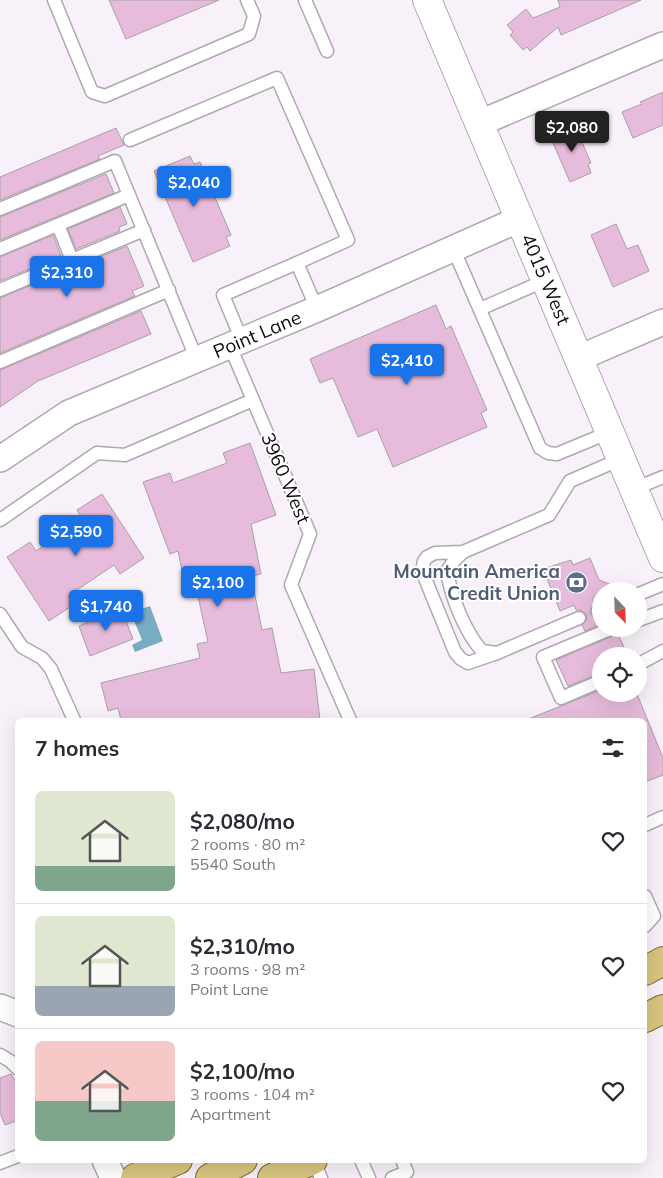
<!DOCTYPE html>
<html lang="en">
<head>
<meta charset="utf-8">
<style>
	body { margin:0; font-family:Mulish,sans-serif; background:#f7f7f7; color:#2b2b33; height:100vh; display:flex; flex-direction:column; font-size:19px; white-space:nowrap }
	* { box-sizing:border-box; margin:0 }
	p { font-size:16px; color:#7c7c81 }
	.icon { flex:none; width:28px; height:28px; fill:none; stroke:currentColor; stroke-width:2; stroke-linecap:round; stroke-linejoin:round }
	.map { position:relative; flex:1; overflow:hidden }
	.sheet { position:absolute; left:15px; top:718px; width:632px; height:445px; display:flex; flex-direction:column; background:#fff; border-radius:8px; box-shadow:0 5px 20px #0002 }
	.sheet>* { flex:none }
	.needle { width:32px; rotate:157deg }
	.buttons { position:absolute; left:592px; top:582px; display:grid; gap:10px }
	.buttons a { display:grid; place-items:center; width:55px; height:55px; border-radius:50%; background:#fff; box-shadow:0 5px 20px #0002; font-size:25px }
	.price { position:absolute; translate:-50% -42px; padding:0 11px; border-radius:5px; background:#1a73e8; color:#fff; font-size:16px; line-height:32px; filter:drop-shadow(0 1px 2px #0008) }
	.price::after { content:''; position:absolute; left:50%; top:30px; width:15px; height:11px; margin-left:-8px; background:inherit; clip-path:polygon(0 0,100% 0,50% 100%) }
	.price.active { background:#222; color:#fff }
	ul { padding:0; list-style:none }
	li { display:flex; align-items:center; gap:15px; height:125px; padding:0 20px }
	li+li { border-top:1px solid #e1e1e2 }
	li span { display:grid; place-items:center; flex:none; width:140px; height:100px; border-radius:8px; color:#555 }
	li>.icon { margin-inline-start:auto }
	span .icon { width:60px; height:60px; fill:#fffc; stroke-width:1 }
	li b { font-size:21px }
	h2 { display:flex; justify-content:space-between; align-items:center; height:60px; padding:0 20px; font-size:21px }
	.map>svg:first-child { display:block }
	.water { fill:#78acc4 }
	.building { fill:#e7bbdb; stroke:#a8a0a6 }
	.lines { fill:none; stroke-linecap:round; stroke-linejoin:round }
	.lane-casing { stroke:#afa8b0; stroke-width:15 }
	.street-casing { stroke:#afa8b0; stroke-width:28 }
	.secondary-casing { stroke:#afa8b0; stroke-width:30 }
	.primary-casing { stroke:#7f6b20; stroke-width:30 }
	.lane { stroke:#fff; stroke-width:12 }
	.street { stroke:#fff; stroke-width:25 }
	.secondary { stroke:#fff; stroke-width:28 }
	.primary { stroke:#d7c57f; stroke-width:28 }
	.labels { text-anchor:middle; stroke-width:4; stroke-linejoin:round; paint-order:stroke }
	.street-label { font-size:19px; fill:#0e0b0e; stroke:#fff }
	.service-label { font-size:19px; font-weight:bold; fill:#4e5e75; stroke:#fff; text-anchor:end }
</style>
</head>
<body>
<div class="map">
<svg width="663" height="1178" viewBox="0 0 663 1178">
	<rect width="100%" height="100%" fill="#f8f1f9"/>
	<!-- water -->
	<path class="water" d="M150,606L163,641L135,652L132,645L142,640L131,613Z"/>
	<!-- building -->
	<g class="building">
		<path d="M109,0H219L126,39Z"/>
		<path d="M558,0H641L561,35L558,27L530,51L527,47L523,50L510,35L513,32L507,25L526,9L533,18L560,7Z"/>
		<path d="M663,92V125L633,138L622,112L642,104L640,102Z"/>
		<path d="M575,126L591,163L588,164L591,173L570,182L550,136Z"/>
		<path d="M116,128L124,145L98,156L100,159L0,200V177Z"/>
		<path d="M190,156L194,164L200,162L231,235L226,237L230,246L193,262L154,171Z"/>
		<path d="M106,174L114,193L0,240V217Z"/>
		<path d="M120,207L127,224L119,227L120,231L76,249L68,229Z"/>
		<path d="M616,224L627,249L638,245L649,271L613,287L591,235Z"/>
		<path d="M53,235L61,256L0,281V257Z"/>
		<path d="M127,246L144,286L132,291L135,296L0,353V298Z"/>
		<path d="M436,305L446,329L451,326L487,410L481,413L487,427L393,467L377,429L358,437L333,378L320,383L310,359Z"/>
		<path d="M141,311L151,334L38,381L0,407V370Z"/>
		<path d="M250,443L276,515L251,524L261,574L251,576L262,630L272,628L281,673L314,669L320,720H121L118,708L108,711L101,683L200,658L197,644L208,642L196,587L186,589L178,551L170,554L143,482L170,473L173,483L227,463L223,453Z"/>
		<path d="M102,494L144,558L120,574L114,565L68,596L73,605L49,621L7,557L30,542L36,551L83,519L77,510Z"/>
		<path d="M590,558L599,580L617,587L607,591H601V594L592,598L595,604L590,609V614L596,619L601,618V624L585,631L582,625L587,619L586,614L580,610H576L574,605L560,611L543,569L571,560L573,565Z"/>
		<path d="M121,608L133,639L90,656L79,626Z"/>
		<path d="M617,632L628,656H601V673L568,686L556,660L613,636Z"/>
		<path d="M601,690V694H637L663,758V775L645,782V720H526Z"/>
		<path d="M11,1074L18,1086V1120L5,1125L0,1113V1078Z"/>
	</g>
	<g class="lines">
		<defs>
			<g id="lane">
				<path d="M54,0L92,92L105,96L249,34L254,16L247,0"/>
				<path d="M305,0L327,51"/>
				<path d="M130,140L277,78L348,240L297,263"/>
				<path d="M0,209L115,161L197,360"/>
				<path d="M58,225L72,260"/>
				<path d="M453,248L540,448L548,453L557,454L610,432"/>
				<path d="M0,249L129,195"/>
				<path d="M0,290L144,230"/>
				<path d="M480,309L546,280"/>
				<path d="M242,341L223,295L297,263L317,309"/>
				<path d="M230,346L310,534L291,585L350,720"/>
				<path d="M0,362L169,290"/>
				<path d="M634,489L663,477"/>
				<path d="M0,520L97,453L125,455L253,400"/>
				<path d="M463,552L453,562L447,571C451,597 465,632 482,651L497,653L579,618"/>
				<path d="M639,594L663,584"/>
				<path d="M598,611L601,610"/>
				<path d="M0,614L22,647L42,658L51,669L74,720"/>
				<path d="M639,620L663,611"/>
				<path d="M497,653L468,663L461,659L455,652L422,571L424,561L427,557L435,553L463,552L549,515L570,481L621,459"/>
				<path d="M639,664L663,651"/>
				<path d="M601,681L561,698L543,657L610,629"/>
				<path d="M645,825L663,817"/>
				<path d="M645,896L654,916L645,926"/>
				<path d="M0,1055L10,1061L18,1069"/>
				<path d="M313,1160L321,1178"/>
				<path d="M361,1160L369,1178"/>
				<path d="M0,1163L18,1156"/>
				<path d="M392,1178L407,1172L402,1160"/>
			</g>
			<g id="street">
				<path d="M480,123L663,45"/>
				<path d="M579,358L663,322"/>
				<path d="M0,459L69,413L317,309L520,219"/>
				<path d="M0,1007L18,1014"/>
				<path d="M105,1160L113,1178"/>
			</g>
			<path id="secondary" d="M427,0L663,558"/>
			<g id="primary">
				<path d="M645,971L663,961"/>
				<path d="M645,1018L663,1009"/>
				<path d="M135,1178L178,1160"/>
				<path d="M210,1178L243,1160"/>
				<path d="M272,1178L313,1160"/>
			</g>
		</defs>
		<!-- lane casing -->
		<use href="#lane" class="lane-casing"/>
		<!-- street casing -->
		<use href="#street" class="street-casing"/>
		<!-- secondary casing -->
		<use href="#secondary" class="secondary-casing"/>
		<!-- primary casing -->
		<use href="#primary" class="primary-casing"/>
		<!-- lane -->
		<use href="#lane" class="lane"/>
		<!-- street -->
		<use href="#street" class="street"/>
		<!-- secondary -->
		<use href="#secondary" class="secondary"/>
		<!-- primary -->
		<use href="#primary" class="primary"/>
	</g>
	<!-- icons -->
	<defs>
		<symbol id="bank-disc" viewBox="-11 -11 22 22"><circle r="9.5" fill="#5c6f8a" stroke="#fff"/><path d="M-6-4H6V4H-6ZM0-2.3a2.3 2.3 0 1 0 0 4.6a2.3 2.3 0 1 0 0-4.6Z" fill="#fff"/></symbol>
	</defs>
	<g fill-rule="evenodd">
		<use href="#bank-disc" x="564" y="570" width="25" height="25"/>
	</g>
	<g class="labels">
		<!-- street labels -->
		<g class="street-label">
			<text transform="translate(546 279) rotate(67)" y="7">4015 West</text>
			<text transform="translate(257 334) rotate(-23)" y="7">Point Lane</text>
			<text transform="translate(286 478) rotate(67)" y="7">3960 West</text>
		</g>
		<!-- service labels -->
		<g class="service-label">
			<text x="560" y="578">Mountain America<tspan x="560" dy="22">Credit Union</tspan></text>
		</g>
	</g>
</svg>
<div class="buttons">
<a><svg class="needle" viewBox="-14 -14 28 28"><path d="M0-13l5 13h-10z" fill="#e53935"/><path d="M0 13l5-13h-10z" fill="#7c7c81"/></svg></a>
<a><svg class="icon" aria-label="locate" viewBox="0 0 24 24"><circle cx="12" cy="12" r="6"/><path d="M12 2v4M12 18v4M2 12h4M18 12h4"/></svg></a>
</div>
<b class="price active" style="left:572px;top:153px">$2,080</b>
<b class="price" style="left:194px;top:208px">$2,040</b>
<b class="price" style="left:67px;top:298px">$2,310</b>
<b class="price" style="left:407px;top:386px">$2,410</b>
<b class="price" style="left:76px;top:557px">$2,590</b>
<b class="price" style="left:218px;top:608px">$2,100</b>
<b class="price" style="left:106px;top:632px">$1,740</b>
<section class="sheet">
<h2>7 homes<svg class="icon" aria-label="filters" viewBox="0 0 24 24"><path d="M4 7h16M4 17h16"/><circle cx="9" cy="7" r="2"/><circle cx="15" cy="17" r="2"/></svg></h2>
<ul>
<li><span style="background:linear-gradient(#dfe7d0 75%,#7fa58c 0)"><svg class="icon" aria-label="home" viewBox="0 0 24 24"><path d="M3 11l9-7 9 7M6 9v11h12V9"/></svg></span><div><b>$2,080/mo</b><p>2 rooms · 80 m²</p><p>5540 South</p></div><svg class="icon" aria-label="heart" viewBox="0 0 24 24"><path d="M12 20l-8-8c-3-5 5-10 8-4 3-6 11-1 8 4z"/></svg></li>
<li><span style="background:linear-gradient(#dfe7d0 70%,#9aa5b1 0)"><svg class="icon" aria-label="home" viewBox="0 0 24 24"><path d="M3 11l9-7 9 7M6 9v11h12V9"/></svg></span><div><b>$2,310/mo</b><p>3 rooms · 98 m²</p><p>Point Lane</p></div><svg class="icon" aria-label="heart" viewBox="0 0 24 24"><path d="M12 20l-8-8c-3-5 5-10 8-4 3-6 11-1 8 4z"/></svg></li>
<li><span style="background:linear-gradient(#f6c9c9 60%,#7fa58c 0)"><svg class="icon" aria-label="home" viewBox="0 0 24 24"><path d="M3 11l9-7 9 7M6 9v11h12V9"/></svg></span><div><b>$2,100/mo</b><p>3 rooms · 104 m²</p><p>Apartment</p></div><svg class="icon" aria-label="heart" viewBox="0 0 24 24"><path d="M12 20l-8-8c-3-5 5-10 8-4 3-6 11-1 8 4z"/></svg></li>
</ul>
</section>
</div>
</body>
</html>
